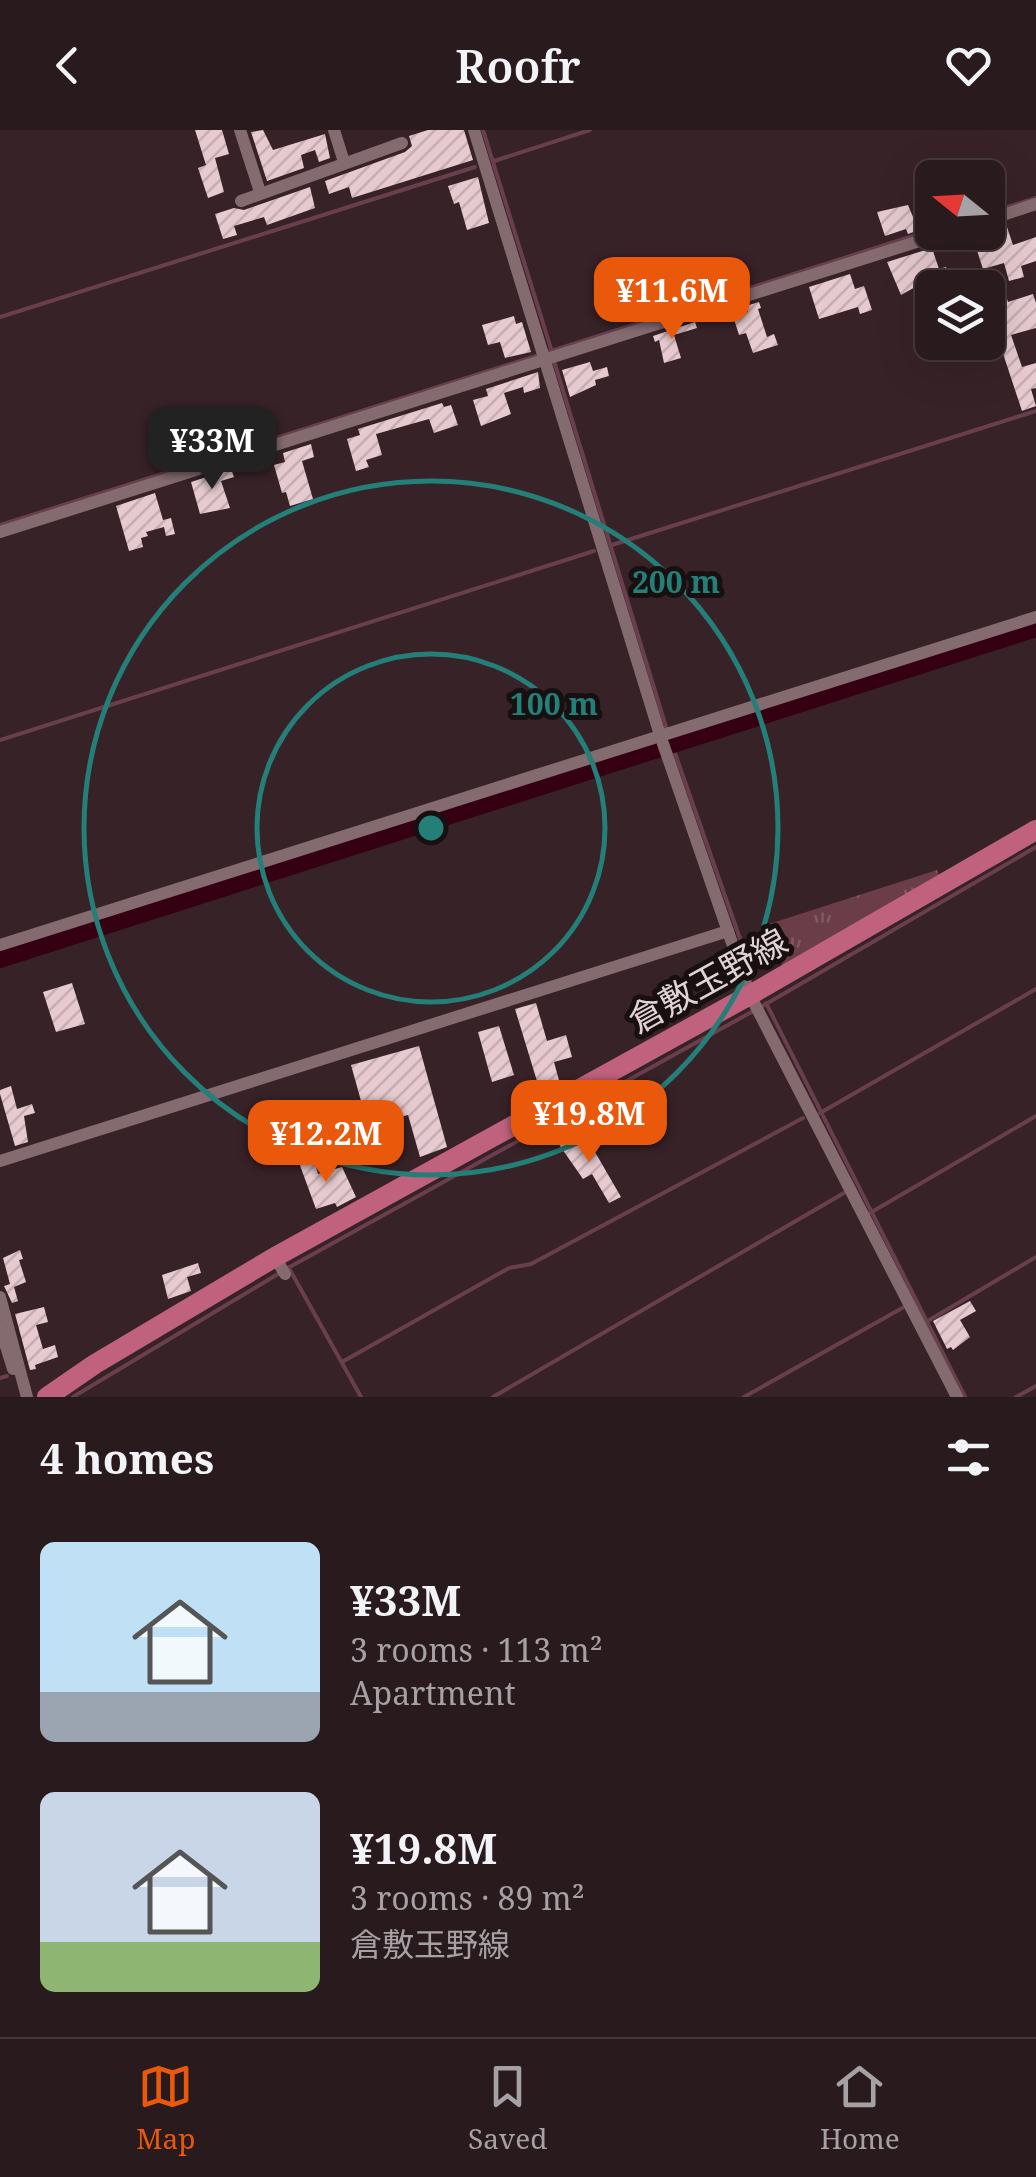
<!DOCTYPE html>
<html lang="en">
<head>
<meta charset="utf-8">
<style>
	body { margin:0; font-family:"Noto Serif","Noto Sans JP",serif; background:#312326; color:#f1f3f6; height:100vh; display:flex; flex-direction:column; font-size:38px; white-space:nowrap }
	* { box-sizing:border-box; margin:0 }
	p { font-size:32px; color:#a5a1a4 }
	.icon { flex:none; width:55px; height:55px; fill:none; stroke:currentColor; stroke-width:2; stroke-linecap:round; stroke-linejoin:round }
	.map { position:relative; height:1267px; overflow:hidden }
	.details { display:flex; flex-direction:column; background:#291a1d; flex:1 }
	.details>* { flex:none }
	.needle { width:65px; rotate:288deg }
	.controls { position:absolute; left:915px; top:30px; display:grid; gap:20px }
	.controls a { display:grid; place-items:center; width:90px; height:90px; border-radius:15px; background:#291a1d; box-shadow:0 10px 40px #0002,0 0 0 2px #45383b; font-size:50px }
	.price { position:absolute; translate:-50% -85px; padding:0 22px; border-radius:20px; background:#ea580c; color:#fff; font-size:32px; line-height:65px; filter:drop-shadow(0 2px 5px #0008) }
	.price::after { content:''; position:absolute; left:50%; top:60px; width:30px; height:22px; margin-left:-15px; background:inherit; clip-path:polygon(0 0,100% 0,50% 100%) }
	.price.on { background:#222; color:#fff }
	ul { padding:0; list-style:none }
	li { display:flex; align-items:center; gap:30px; height:250px; padding:0 40px }
	li span { display:grid; place-items:center; flex:none; width:280px; height:200px; border-radius:15px; color:#555 }
	li>.icon { margin-inline-start:auto }
	span .icon { width:120px; height:120px; fill:#fffc; stroke-width:1 }
	li b { font-size:42px }
	h2 { display:flex; justify-content:space-between; align-items:center; height:120px; padding:0 40px; font-size:42px }
	header { display:flex; justify-content:space-between; align-items:center; height:130px; padding:0 40px; background:#291a1d; font-size:45px; font-weight:600 }
	.tab-bar { display:flex; justify-content:space-around; align-items:center; height:140px; border-top:2px solid #45383b; background:#291a1d; font-size:28px; color:#a5a1a4 }
	.tab-bar a { display:grid; justify-items:center; gap:5px }
	.tab-bar .on { color:#ea580c }
	.map>svg:first-child { display:block }
	.grass { fill:url(#grass-tufts) }
	.lines { fill:none; stroke-linecap:round; stroke-linejoin:round }
	.stream { stroke:#693f4d; stroke-width:4 }
	.river { stroke:#360013; stroke-width:20 }
	.building { fill:url(#building-hatch) }
	.minor { stroke:#846b70; stroke-width:12 }
	.primary { stroke:#c0627e; stroke-width:20 }
	.ring { fill:none; stroke:#247f78; stroke-width:5 }
	.labels { text-anchor:middle; stroke-width:10; stroke-linejoin:round; paint-order:stroke }
	.street-label { font-size:35px; fill:#e0d2d5; stroke:#180f11 }
	.centre { fill:#247f78; stroke:#180f11; stroke-width:5 }
	.ring-label { font-size:30px; text-anchor:middle; font-weight:bold; fill:#247f78; stroke:#180f11; stroke-width:10; stroke-linejoin:round; paint-order:stroke }
</style>
</head>
<body>
<header><svg class="icon" aria-label="back" viewBox="0 0 24 24"><path d="M15 5l-7 7 7 7"/></svg>Roofr<svg class="icon" aria-label="heart" viewBox="0 0 24 24"><path d="M12 20l-8-8c-3-5 5-10 8-4 3-6 11-1 8 4z"/></svg></header>
<div class="map">
<svg width="1036" height="1267" viewBox="0 0 1036 1267">
	<defs>
		<pattern id="grass-tufts" width="24" height="20" patternUnits="userSpaceOnUse" patternTransform="scale(2.5)"><rect width="24" height="20" fill="#6b3d49"/><path d="M3 7l-1-3M5 7V3M7 7l1-3M15 17l-1-3M17 17v-4M19 17l1-3" fill="none" stroke="#805862"/></pattern>
		<pattern id="building-hatch" width="6" height="6" patternUnits="userSpaceOnUse" patternTransform="scale(2.5)"><rect width="6" height="6" fill="#e6cacf"/><path d="M-1 1l2-2M0 6l6-6M5 7l2-2" fill="none" stroke="#c5aeb2"/></pattern>
	</defs>
	<rect width="100%" height="100%" fill="#372227"/>
	<!-- grass -->
	<path class="grass" d="M937,740L939,745L783,837L766,795Z"/>
	<g class="lines">
		<!-- stream -->
		<g class="stream">
			<path d="M483,0L552,222"/>
			<path d="M494,31L590,0"/>
			<path d="M988,83L1036,68"/>
			<path d="M0,187L475,37"/>
			<path d="M548,222L932,100"/>
			<path d="M554,231L667,600"/>
			<path d="M0,395L539,225"/>
			<path d="M612,415L1036,281"/>
			<path d="M670,609L751,840"/>
			<path d="M0,610L594,421"/>
			<path d="M766,873L965,1267"/>
			<path d="M820,983L1036,859"/>
			<path d="M870,1083L1036,986"/>
			<path d="M286,1139L766,874L1036,717"/>
			<path d="M290,1140L361,1267"/>
			<path d="M926,1192L1036,1127"/>
			<path d="M342,1232L509,1138L531,1134L803,988"/>
			<path d="M0,1248L7,1246"/>
			<path d="M73,1267L278,1144"/>
			<path d="M493,1267L844,1063"/>
			<path d="M744,1267L904,1177"/>
			<path d="M1016,1267L1036,1256"/>
		</g>
		<!-- river -->
		<path class="river" d="M0,828L1036,497"/>
	</g>
	<!-- building -->
	<g class="building">
		<path d="M195,0H222L229,24L215,28L224,62L208,68L198,38L206,35Z"/>
		<path d="M263,0L273,20L325,4L330,28L319,32L315,20L301,25L304,38L267,51L251,2Z"/>
		<path d="M428,0H464L473,30L352,68L349,57L329,64L325,51L405,22L412,16L409,6Z"/>
		<path d="M478,47L489,93L467,100L459,72L454,74L448,56Z"/>
		<path d="M310,57L315,78L267,95L264,87L234,96L237,105L223,109L215,84L234,78L244,80Z"/>
		<path d="M908,75L913,87L932,81V95L908,104L906,99L885,106L877,82Z"/>
		<path d="M1006,94L1013,115L1036,107V131L1021,136L1024,147L1009,151L1004,133L983,139L971,102H988Z"/>
		<path d="M932,118L939,139L946,137L949,147L917,156L901,165L887,132Z"/>
		<path d="M850,144L855,159L864,156L872,180L860,184L858,177L819,189L809,157Z"/>
		<path d="M1002,152L1008,172L1033,164L1036,173V198L1011,205L1022,237L1036,233V258L1031,259L1036,276L1022,281L988,178V157Z"/>
		<path d="M759,172L761,178L758,179L767,207L774,204L778,215L753,223L746,203L739,205L733,186L748,182L746,176Z"/>
		<path d="M514,186L516,194L522,192L531,222L505,228L500,212L488,215L482,195Z"/>
		<path d="M695,192L697,198L674,205L681,228L664,233L659,210L655,212L653,206Z"/>
		<path d="M590,232L593,241L607,237L609,246L595,250L596,255L570,267L562,240Z"/>
		<path d="M538,242L540,258L524,263L523,257L504,263L511,284L481,296L473,270L488,266L486,259Z"/>
		<path d="M442,273L444,277L451,275L458,295L434,303L429,289L376,304L382,325L366,330L369,337L356,341L347,309L360,305L358,299Z"/>
		<path d="M311,314L314,327L302,331L313,369L290,376L286,362L282,363L274,335L285,332L283,323Z"/>
		<path d="M231,339L234,347L221,351L230,378L200,384L191,352Z"/>
		<path d="M155,363L163,390L171,388L175,404L166,406L164,397L146,402L148,406L141,408L143,417L129,421L116,376Z"/>
		<path d="M72,853L85,894L56,902L43,862Z"/>
		<path d="M536,873L547,911L566,905L572,927L554,932L560,954L540,961L515,879Z"/>
		<path d="M499,896L514,945L492,952L478,902Z"/>
		<path d="M419,916L447,1017L420,1027L408,985L368,996L351,935Z"/>
		<path d="M11,956L17,979L32,974L35,983L24,986L28,1012L15,1016L0,964V960Z"/>
		<path d="M584,1003L621,1067L609,1073L592,1044L583,1049L558,1013L567,1007L570,1012Z"/>
		<path d="M313,1026L318,1044L342,1037L356,1067L337,1077L335,1073L316,1079L298,1030Z"/>
		<path d="M20,1120L23,1129L19,1130L26,1152L14,1157L18,1171L12,1173L4,1156L10,1154L3,1128Z"/>
		<path d="M198,1133L201,1143L187,1147L191,1161L168,1169L162,1145Z"/>
		<path d="M970,1171L976,1181L960,1190L970,1207L953,1220L951,1217L947,1219L933,1191Z"/>
		<path d="M44,1177L48,1192L36,1195L43,1219L55,1215L58,1227L35,1235L36,1239L30,1240L15,1184Z"/>
	</g>
	<g class="lines">
		<!-- minor -->
		<g class="minor">
			<path d="M240,0L260,62"/>
			<path d="M334,0L344,32"/>
			<path d="M474,0L660,605L750,865L957,1267"/>
			<path d="M241,71L402,13"/>
			<path d="M988,90L1036,74"/>
			<path d="M0,402L948,102"/>
			<path d="M0,815L1036,487"/>
			<path d="M0,1031L728,801"/>
			<path d="M275,1127L285,1144"/>
			<path d="M0,1167L27,1267"/>
			<path d="M0,1197L13,1239"/>
		</g>
		<!-- primary -->
		<path class="primary" d="M47,1267L95,1234L275,1127L750,865L1036,700"/>
	</g>
	<!-- distance rings -->
	<g class="ring">
		<circle cx="431" cy="698" r="174"/>
		<circle cx="431" cy="698" r="347"/>
	</g>
	<g class="labels">
		<!-- street labels -->
		<g class="street-label">
			<text transform="translate(708 851) rotate(-29)" y="12">倉敷玉野線</text>
		</g>
	</g>
	<circle cx="431" cy="698" r="15" class="centre"/>
	<g class="ring-label">
		<text x="676" y="463">200 m</text>
		<text x="554" y="585">100 m</text>
	</g>
</svg>
<div class="controls">
<a><svg class="needle" viewBox="-14 -14 28 28"><path d="M0-13l5 13h-10z" fill="#e53935"/><path d="M0 13l5-13h-10z" fill="#a5a1a4"/></svg></a>
<a><svg class="icon" aria-label="layers" viewBox="0 0 24 24"><path d="M12 4l9 5-9 5-9-5zM3 14l9 5 9-5"/></svg></a>
</div>
<b class="price" style="left:672px;top:212px">¥11.6M</b>
<b class="price on" style="left:212px;top:362px">¥33M</b>
<b class="price" style="left:589px;top:1035px">¥19.8M</b>
<b class="price" style="left:326px;top:1055px">¥12.2M</b>
</div>
<section class="details">
<h2>4 homes<svg class="icon" aria-label="filters" viewBox="0 0 24 24"><path d="M4 7h16M4 17h16"/><circle cx="9" cy="7" r="2"/><circle cx="15" cy="17" r="2"/></svg></h2>
<ul>
<li><span style="background:linear-gradient(#bfe0f5 75%,#9aa5b1 0)"><svg class="icon" aria-label="home" viewBox="0 0 24 24"><path d="M3 11l9-7 9 7M6 9v11h12V9"/></svg></span><div><b>¥33M</b><p>3 rooms · 113 m²</p><p>Apartment</p></div></li>
<li><span style="background:linear-gradient(#c9d6e8 75%,#8fb573 0)"><svg class="icon" aria-label="home" viewBox="0 0 24 24"><path d="M3 11l9-7 9 7M6 9v11h12V9"/></svg></span><div><b>¥19.8M</b><p>3 rooms · 89 m²</p><p>倉敷玉野線</p></div></li>
</ul>
</section>
<nav class="tab-bar">
<a class="on"><svg class="icon" aria-label="map" viewBox="0 0 24 24"><path d="M3 6l6-2 6 2 6-2v14l-6 2-6-2-6 2zM9 4v14M15 6v14"/></svg>Map</a>
<a><svg class="icon" aria-label="saved" viewBox="0 0 24 24"><path d="M7 4h10v16l-5-4-5 4z"/></svg>Saved</a>
<a><svg class="icon" aria-label="home" viewBox="0 0 24 24"><path d="M3 11l9-7 9 7M6 9v11h12V9"/></svg>Home</a>
</nav>
</body>
</html>
